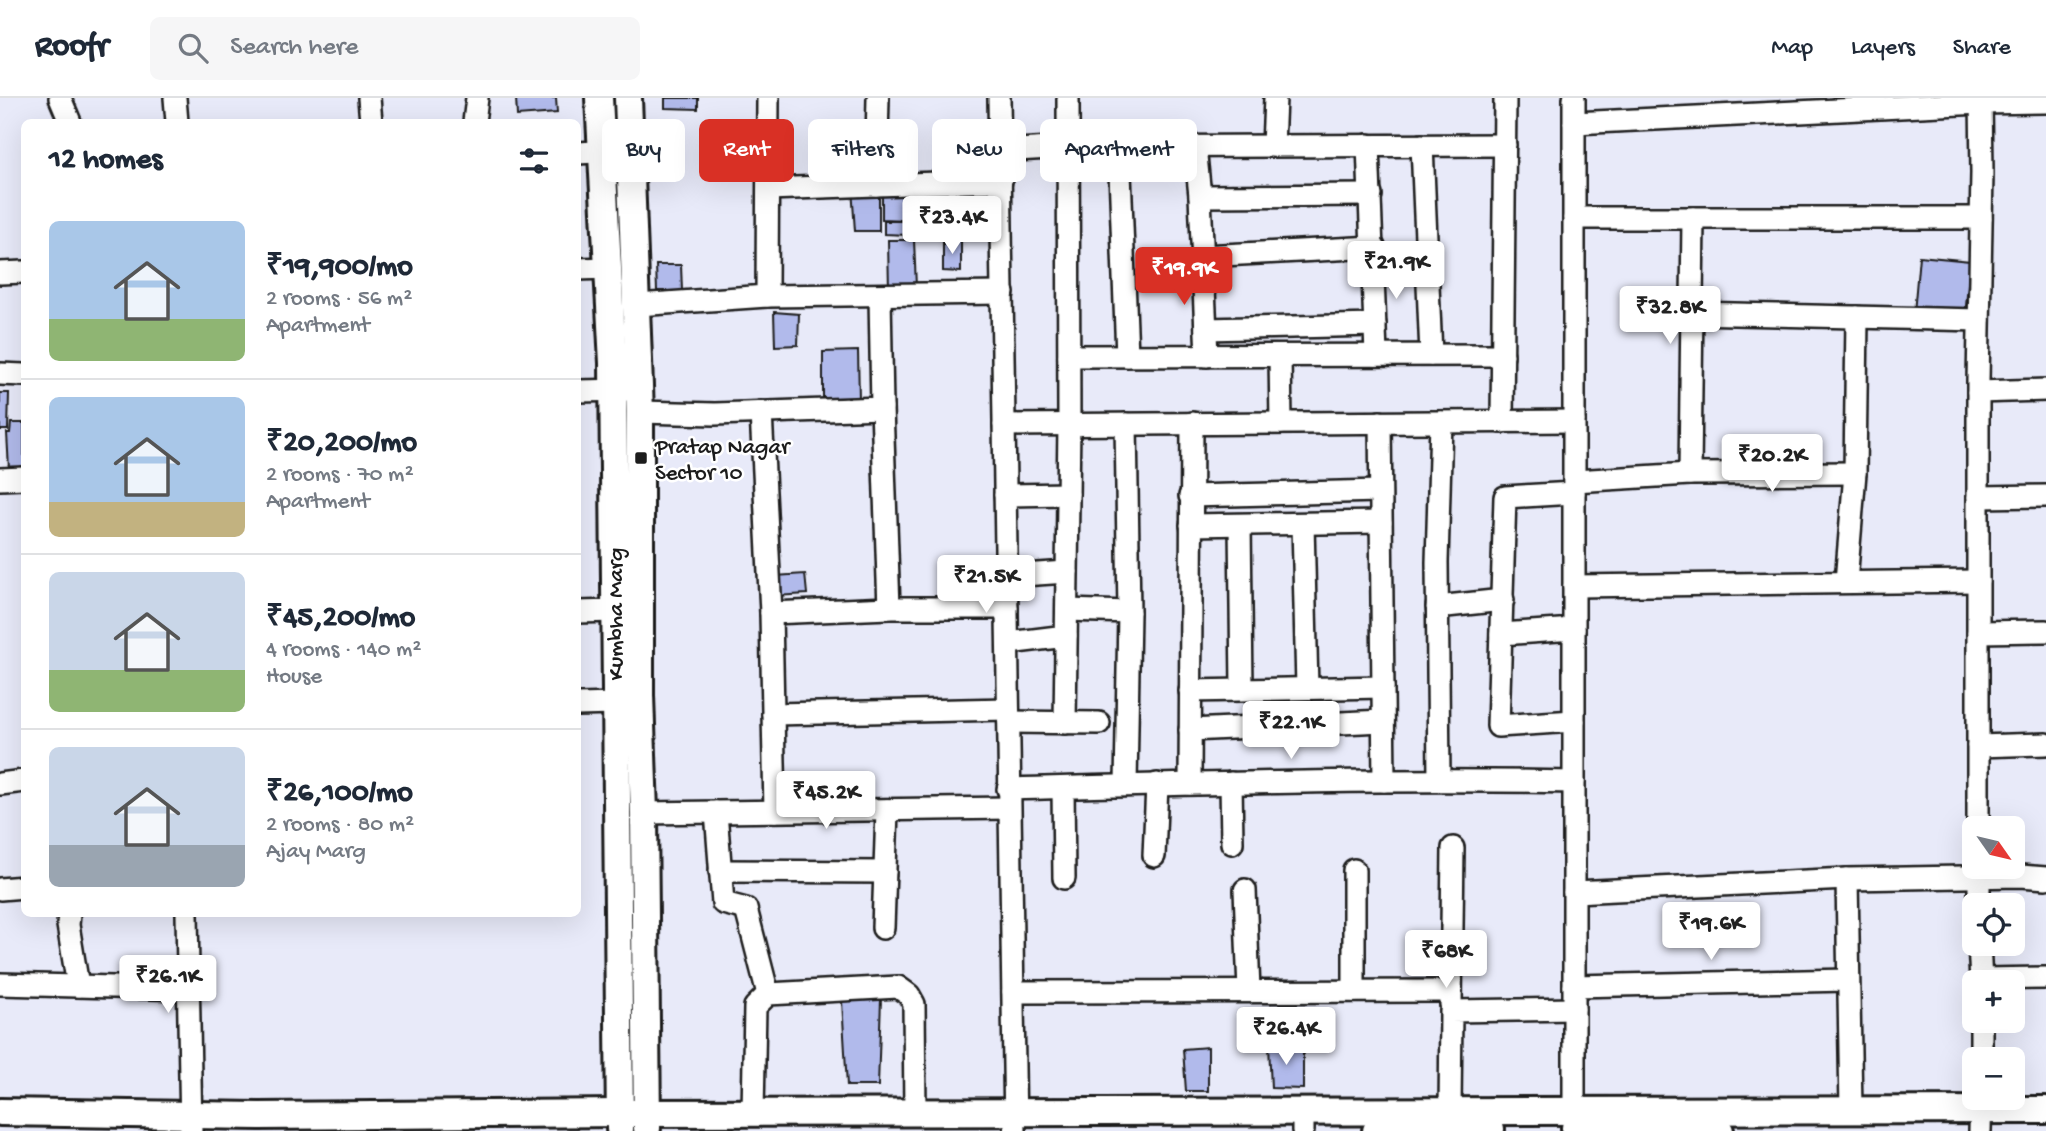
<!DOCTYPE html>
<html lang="en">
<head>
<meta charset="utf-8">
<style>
	body { margin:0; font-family:"Gochi Hand",sans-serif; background:#f6f6f7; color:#1f2937; height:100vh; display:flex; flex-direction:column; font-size:26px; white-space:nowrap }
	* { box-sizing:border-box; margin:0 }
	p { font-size:23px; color:#747a83 }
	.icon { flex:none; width:38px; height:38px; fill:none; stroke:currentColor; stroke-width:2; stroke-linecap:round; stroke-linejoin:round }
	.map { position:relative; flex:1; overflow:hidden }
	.drawer { position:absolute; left:21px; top:21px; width:560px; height:798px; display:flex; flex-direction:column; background:#fff; border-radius:10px; box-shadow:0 7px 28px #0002 }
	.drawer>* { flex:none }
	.hud { position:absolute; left:602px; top:21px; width:665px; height:63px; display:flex; gap:14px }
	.needle { width:46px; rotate:124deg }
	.tools { position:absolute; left:1962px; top:718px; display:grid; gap:14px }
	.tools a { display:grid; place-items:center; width:63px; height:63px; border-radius:10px; background:#fff; box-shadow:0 7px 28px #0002; font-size:35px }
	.price { position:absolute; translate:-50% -60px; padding:0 16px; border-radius:7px; background:#fff; color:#222; font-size:23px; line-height:46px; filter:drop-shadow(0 2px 4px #0008) }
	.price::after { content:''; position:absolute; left:50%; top:42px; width:21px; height:16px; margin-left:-10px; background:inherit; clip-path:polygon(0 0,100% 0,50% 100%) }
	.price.selected { background:#d93025; color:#fff }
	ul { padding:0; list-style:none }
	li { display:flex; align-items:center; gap:21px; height:175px; padding:0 28px }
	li+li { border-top:2px solid #e0e1e3 }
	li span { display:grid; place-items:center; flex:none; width:196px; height:140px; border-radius:10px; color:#555 }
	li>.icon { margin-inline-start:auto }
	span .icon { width:84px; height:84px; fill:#fffc; stroke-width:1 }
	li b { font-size:30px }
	h2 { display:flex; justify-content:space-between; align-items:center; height:84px; padding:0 28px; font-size:30px }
	.chip { padding:0 24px; border-radius:10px; background:#fff; box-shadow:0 7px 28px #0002; font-size:24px; line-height:63px }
	.chip.selected { background:#d93025; color:#fff }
	header { display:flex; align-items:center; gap:42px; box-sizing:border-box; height:98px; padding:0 35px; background:#fff; border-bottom:2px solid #e0e1e3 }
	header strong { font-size:33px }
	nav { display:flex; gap:38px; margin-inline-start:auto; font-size:24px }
	.search { width:490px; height:63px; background:#f6f6f7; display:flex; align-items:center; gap:18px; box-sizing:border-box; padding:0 24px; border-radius:10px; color:#747a83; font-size:26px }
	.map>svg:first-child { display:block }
	.building { fill:#b1baeb; stroke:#1c1c1c; stroke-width:2 }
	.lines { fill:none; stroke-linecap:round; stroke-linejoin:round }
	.minor-casing { stroke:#1c1c1c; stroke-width:26 }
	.tertiary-casing { stroke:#1c1c1c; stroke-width:32 }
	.minor { stroke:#fff; stroke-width:21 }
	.tertiary { stroke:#fff; stroke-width:26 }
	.poi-dot { fill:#1c1c1c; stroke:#fff; stroke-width:2.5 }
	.labels { text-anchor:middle; stroke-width:5; stroke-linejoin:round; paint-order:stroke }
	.poi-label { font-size:23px; fill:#1c1c1c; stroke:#fff; text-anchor:start }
	.street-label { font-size:23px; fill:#1c1c1c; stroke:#fff }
</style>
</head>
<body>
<header>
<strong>Roofr</strong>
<div class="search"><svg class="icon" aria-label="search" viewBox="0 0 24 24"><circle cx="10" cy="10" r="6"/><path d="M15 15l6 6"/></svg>Search here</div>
<nav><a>Map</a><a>Layers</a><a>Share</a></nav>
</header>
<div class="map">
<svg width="2046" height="1033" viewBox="0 0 2046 1033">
	<rect width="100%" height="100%" fill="#e8eaf9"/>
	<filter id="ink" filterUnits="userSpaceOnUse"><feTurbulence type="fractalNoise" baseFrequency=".0143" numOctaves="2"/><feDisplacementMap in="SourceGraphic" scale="14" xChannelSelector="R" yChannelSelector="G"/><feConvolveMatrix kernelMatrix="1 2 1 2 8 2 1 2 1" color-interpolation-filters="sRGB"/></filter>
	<g filter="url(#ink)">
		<!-- building -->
		<g class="building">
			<path d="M516,0H556L557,15L517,18Z"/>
			<path d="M665,0H698V11L665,10Z"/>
			<path d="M907,87V122L882,121V89Z"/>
			<path d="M879,89V133H855L852,90Z"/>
			<path d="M884,123H909L908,137L884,136Z"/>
			<path d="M944,124H975V136L944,137Z"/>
			<path d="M888,142H914L916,189L889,193Z"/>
			<path d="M943,142H961V174L943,173Z"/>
			<path d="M1919,158L1970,163L1965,219L1914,215Z"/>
			<path d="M656,167H681L682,193H657Z"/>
			<path d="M774,214L799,216L798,247L775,248Z"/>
			<path d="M858,253L859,302H823V254Z"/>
			<path d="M0,295H9L8,332H0Z"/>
			<path d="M11,325H24V368L9,371L7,335H10Z"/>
			<path d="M805,476L807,496L776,498L775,478Z"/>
			<path d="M881,901L878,988H847L842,903Z"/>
			<path d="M1269,947L1303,948V991L1271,990Z"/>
			<path d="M1208,949V993H1186L1183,951Z"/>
		</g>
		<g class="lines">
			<defs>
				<g id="minor">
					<path d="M60,0L70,24"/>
					<path d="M175,0L177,24"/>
					<path d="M369,0L371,24"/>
					<path d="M878,0L876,87L1001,83"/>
					<path d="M999,0L1015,1033"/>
					<path d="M1574,0V1013"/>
					<path d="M474,24L477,0"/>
					<path d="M1574,25L1981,5L2046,4"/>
					<path d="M1368,47L1376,257"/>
					<path d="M1422,47L1431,257"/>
					<path d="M1119,48L1127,258"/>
					<path d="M1195,48L1200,98L1207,258"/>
					<path d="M1273,48L1275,0"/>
					<path d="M1000,53L1068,49L1505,47"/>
					<path d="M578,55L630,52"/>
					<path d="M768,91L876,87"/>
					<path d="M1200,98L1371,97"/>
					<path d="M1574,120H1981"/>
					<path d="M1203,158L1374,149"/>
					<path d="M578,171L608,170"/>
					<path d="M0,175L24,174"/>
					<path d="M767,198L1003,195"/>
					<path d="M637,207L767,198L768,0"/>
					<path d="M1692,215L1979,222"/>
					<path d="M1206,231L1375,227"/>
					<path d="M1069,258L1503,257"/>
					<path d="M1280,258L1281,325"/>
					<path d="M0,276L24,277"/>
					<path d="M578,293L627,292"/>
					<path d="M1978,294L2046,292"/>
					<path d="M882,310L889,510"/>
					<path d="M640,314L715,316L882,310L880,198"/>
					<path d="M761,314L771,515L775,713"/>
					<path d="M1380,324L1384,683"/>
					<path d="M1502,324L1505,0"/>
					<path d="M1126,326L1129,514L1126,687"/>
					<path d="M1004,327L1574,323"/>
					<path d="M1690,376L1693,120"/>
					<path d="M0,381L24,380"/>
					<path d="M1574,383L1690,376L1855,375"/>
					<path d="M1574,395L1505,399L1498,628L1574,623"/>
					<path d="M1005,397L1068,396"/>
					<path d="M1190,398L1380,393"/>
					<path d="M1978,399L2046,398"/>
					<path d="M1303,426L1307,590"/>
					<path d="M1191,427L1381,424"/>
					<path d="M1240,427L1242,590"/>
					<path d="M1007,478L1067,474"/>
					<path d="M1846,484L1855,375L1857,219"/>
					<path d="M1574,488L1978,483"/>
					<path d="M1437,509L1503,502"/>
					<path d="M1067,512L1129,514"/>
					<path d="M578,514L615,513"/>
					<path d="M771,515L889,510H1007"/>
					<path d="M1978,534L2046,533"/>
					<path d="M1501,536L1574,531"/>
					<path d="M1008,545L1066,538"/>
					<path d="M1190,593L1383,589"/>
					<path d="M578,607L615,606"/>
					<path d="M773,616L1008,611"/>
					<path d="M1009,624L1099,625"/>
					<path d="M1065,625L1069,326L1068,0"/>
					<path d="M1190,632L1383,623"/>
					<path d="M1978,648L2046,646"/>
					<path d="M1439,682L1437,464L1441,324"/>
					<path d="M1231,685L1232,745"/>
					<path d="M0,686L24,683"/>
					<path d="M1190,686L1192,325"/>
					<path d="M1063,690L1064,780"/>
					<path d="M1008,691C1197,686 1385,680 1574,684"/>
					<path d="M716,714L723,805L746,811L768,896"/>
					<path d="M644,715L1009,710"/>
					<path d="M1978,730V283L1982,75L1981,0"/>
					<path d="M1154,758L1157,686"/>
					<path d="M1979,768V807"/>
					<path d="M1354,772V893"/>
					<path d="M720,773L885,774"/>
					<path d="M1847,781L1851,1012"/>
					<path d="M0,791L24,789"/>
					<path d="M1245,792L1249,893"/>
					<path d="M1574,794L1847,781L2021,778L2046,780"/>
					<path d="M69,816L68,827L78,888"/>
					<path d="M187,816L191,1033"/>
					<path d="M883,830L887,712"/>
					<path d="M1979,845L1981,884"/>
					<path d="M1981,881L2046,880"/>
					<path d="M0,886L189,891"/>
					<path d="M1574,888L1848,882"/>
					<path d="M1013,894L1451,893"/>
					<path d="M1451,907L1453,750"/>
					<path d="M1981,961V922"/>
					<path d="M1303,1013V1033"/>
					<path d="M1450,1013L1451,913L1574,911"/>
					<path d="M753,1015L755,909L768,896L898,889L909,897L914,906L915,1014"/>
					<path d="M1980,1033L1981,999"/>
				</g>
				<g id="tertiary">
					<path d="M599,0L613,265L620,1031"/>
					<path d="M628,0L640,314V597L644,715L647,1030"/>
					<path d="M0,1014L259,1018L621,1015L2046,1012"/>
					<path d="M1575,1030L1720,1033"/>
					<path d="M1376,1033L1491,1031"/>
				</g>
			</defs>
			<!-- minor casing -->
			<use href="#minor" class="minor-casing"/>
			<!-- tertiary casing -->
			<use href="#tertiary" class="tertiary-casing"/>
			<!-- minor -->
			<use href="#minor" class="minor"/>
			<!-- tertiary -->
			<use href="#tertiary" class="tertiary"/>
		</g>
	</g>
	<!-- markers -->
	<rect class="poi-dot" x="634" y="353" width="14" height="14" rx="3.5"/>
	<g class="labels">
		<!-- poi labels -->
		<g class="poi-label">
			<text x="655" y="355">Pratap Nagar<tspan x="655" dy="26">Sector 10</tspan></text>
		</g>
		<!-- street labels -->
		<g class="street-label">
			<text transform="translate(614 516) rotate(-90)" y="8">Kumbha Marg</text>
		</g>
	</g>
</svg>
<div class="tools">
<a><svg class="needle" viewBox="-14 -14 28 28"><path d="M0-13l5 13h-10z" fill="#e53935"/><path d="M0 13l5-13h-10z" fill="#747a83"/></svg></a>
<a><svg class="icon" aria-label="locate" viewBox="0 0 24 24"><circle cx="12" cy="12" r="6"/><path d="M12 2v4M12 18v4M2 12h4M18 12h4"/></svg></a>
<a>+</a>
<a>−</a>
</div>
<b class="price" style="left:952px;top:158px">₹23.4K</b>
<b class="price" style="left:1396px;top:203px">₹21.9K</b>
<b class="price selected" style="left:1184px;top:209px">₹19.9K</b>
<b class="price" style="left:1670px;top:248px">₹32.8K</b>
<b class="price" style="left:1772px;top:396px">₹20.2K</b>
<b class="price" style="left:986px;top:517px">₹21.5K</b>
<b class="price" style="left:1291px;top:663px">₹22.1K</b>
<b class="price" style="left:826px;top:733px">₹45.2K</b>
<b class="price" style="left:1711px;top:864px">₹19.6K</b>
<b class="price" style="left:1446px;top:892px">₹68K</b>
<b class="price" style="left:168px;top:917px">₹26.1K</b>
<b class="price" style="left:1286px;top:969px">₹26.4K</b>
<div class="hud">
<a class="chip">Buy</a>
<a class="chip selected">Rent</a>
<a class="chip">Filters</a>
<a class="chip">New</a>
<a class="chip">Apartment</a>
</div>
<section class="drawer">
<h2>12 homes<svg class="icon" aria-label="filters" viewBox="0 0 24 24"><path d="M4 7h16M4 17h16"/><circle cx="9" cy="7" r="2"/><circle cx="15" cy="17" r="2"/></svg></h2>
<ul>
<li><span style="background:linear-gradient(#a9c7e8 70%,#8fb573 0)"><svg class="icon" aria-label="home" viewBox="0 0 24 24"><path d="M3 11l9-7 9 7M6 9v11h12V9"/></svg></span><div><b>₹19,900/mo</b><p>2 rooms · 56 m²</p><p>Apartment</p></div></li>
<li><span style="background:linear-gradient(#a9c7e8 75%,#c2b280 0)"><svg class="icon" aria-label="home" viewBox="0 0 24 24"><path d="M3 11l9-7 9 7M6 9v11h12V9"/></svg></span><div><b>₹20,200/mo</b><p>2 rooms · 70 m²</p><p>Apartment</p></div></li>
<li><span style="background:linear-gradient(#c9d6e8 70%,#8fb573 0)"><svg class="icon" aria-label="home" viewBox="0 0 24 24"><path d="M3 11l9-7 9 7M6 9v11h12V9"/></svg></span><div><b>₹45,200/mo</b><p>4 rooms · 140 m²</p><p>House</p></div></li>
<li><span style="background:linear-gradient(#c9d6e8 70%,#9aa5b1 0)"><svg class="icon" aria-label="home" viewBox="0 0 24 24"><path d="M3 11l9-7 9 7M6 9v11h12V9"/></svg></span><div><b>₹26,100/mo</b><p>2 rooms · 80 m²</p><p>Ajay Marg</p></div></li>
</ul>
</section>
</div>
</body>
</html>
